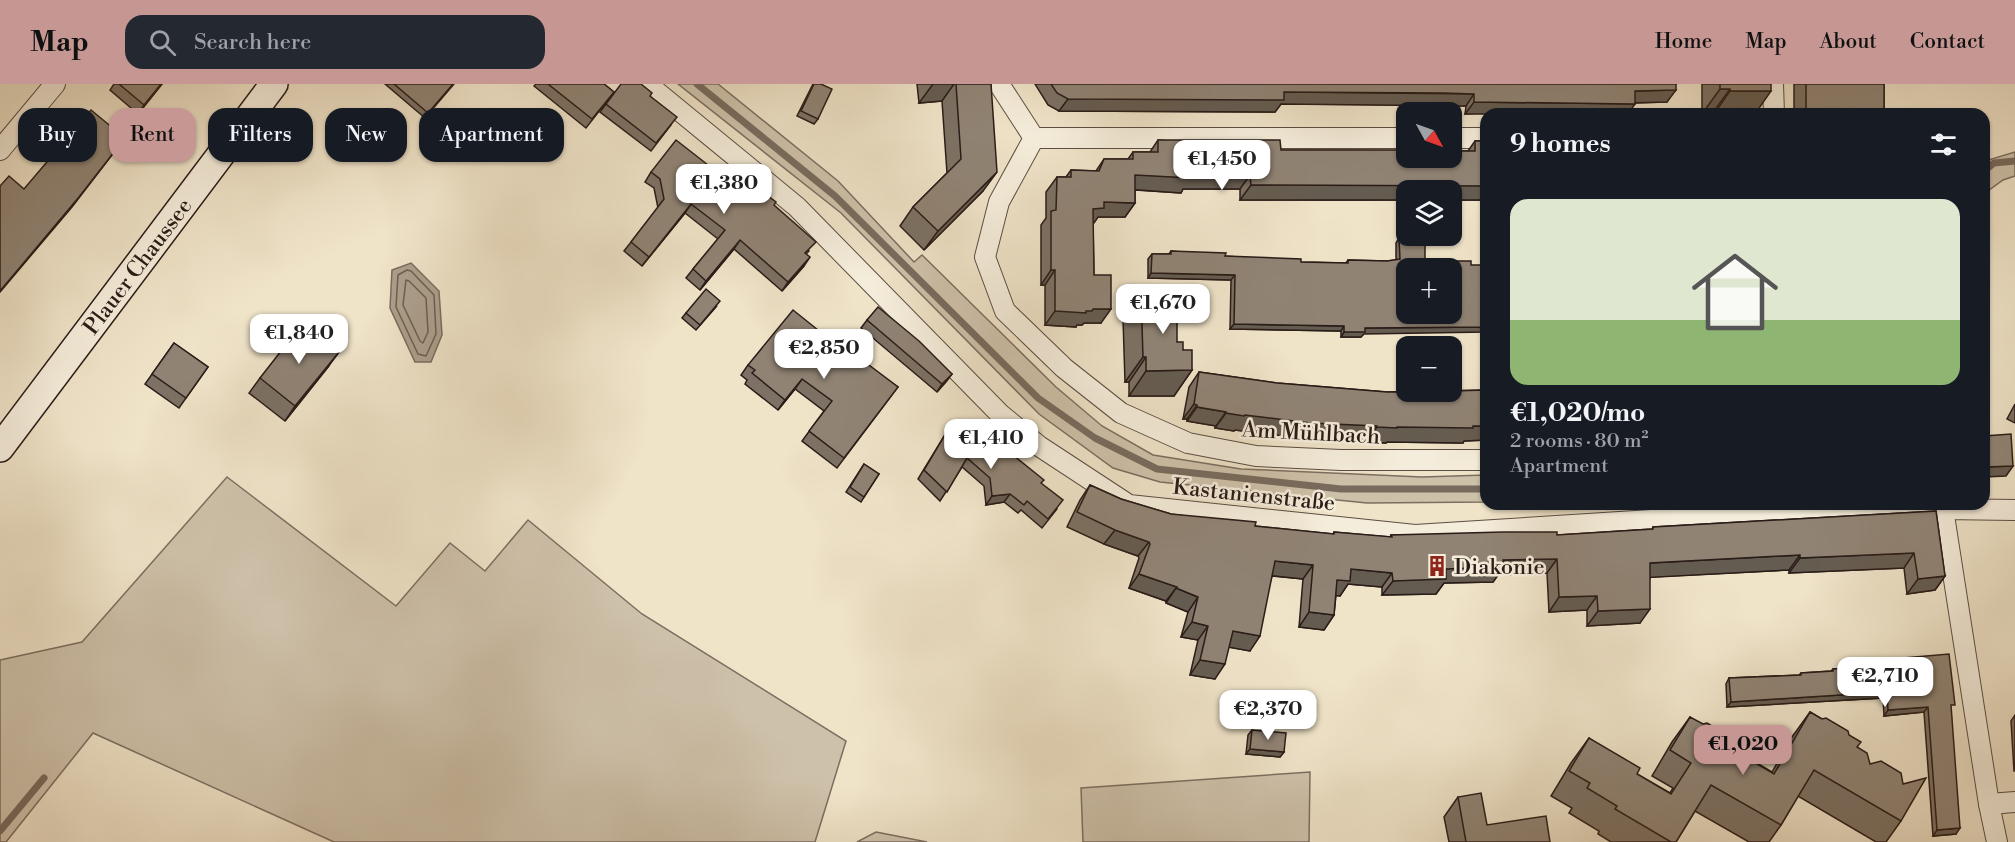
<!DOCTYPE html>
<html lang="en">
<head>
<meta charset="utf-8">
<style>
	body { margin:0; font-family:"Libre Bodoni",serif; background:#242831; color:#f1f3f6; height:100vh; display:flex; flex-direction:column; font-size:22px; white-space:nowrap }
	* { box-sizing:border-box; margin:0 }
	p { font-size:20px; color:#9ea1a6 }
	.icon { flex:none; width:33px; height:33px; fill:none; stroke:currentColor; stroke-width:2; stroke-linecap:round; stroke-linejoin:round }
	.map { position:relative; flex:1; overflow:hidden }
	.sheet { position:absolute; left:1480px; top:24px; width:510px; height:402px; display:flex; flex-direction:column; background:#171b24; border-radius:18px; box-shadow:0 2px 4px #0004 }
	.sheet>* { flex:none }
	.guide { position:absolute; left:18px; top:24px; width:570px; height:54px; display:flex; gap:12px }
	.needle { width:39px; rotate:130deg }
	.controls { position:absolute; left:1396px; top:18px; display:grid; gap:12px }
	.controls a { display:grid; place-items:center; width:66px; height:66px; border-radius:12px; background:#171b24; box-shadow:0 2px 4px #0004; font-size:30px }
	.price { position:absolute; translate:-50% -51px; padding:0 14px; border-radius:12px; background:#fff; color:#222; font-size:20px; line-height:39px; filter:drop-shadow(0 2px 3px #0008) }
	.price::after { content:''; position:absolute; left:50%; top:36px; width:18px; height:14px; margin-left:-9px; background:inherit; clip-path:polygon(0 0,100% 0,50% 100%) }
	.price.selected { background:#c59692; color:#111 }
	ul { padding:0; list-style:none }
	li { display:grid; align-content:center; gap:12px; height:318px; padding:0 30px }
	li span { display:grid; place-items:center; height:186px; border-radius:18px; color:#555 }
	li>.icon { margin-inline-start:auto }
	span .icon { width:108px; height:108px; fill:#fffc; stroke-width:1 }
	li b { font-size:26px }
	h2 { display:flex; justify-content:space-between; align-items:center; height:72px; padding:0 30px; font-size:26px }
	.pill { padding:0 21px; border-radius:18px; background:#171b24; box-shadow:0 2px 4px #0004; font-size:21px; line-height:54px }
	.pill.selected { background:#c59692; color:#111 }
	header { display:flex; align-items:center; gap:36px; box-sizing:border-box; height:84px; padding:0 30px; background:#c59692; color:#111 }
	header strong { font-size:28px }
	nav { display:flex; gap:33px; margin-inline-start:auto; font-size:21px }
	.search { width:420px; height:54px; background:#242831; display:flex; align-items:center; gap:15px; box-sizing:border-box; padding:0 21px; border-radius:18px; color:#9ea1a6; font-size:22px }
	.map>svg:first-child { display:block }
	.green { fill:#cec1aa; stroke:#7c6e61; stroke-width:1.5 }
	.water { fill:#ac9f8c; stroke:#786b5e; stroke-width:1.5 }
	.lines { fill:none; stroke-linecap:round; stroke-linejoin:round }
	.shore { stroke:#6b5e52; stroke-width:1.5 }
	.stream { stroke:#786b5e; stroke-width:7 }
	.minor-casing { stroke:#5b4e44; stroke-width:22 }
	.secondary-casing { stroke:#2a1c18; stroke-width:30 }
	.minor { stroke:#f5eddb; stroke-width:20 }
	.secondary { stroke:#f5eddb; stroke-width:27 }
	.wall { fill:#7c7164; stroke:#2a1c18; stroke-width:1.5 }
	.shaded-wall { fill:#655c51; stroke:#2a1c18; stroke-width:1.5 }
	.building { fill:#908374; stroke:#2a1c18; stroke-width:1.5; fill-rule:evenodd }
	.labels { text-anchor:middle; stroke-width:5; stroke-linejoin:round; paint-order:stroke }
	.street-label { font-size:22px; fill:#2a1c18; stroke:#f5eddb }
	.poi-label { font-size:22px; fill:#2a1c18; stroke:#f5eddb; text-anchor:start }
</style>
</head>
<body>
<header>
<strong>Map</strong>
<div class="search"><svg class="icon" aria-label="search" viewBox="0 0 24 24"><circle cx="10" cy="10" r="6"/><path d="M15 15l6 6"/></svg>Search here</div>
<nav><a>Home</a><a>Map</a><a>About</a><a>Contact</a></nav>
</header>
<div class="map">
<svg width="2015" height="758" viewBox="0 0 2015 758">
	<rect width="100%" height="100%" fill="#efe3c8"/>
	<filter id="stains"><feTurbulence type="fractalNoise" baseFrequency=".00333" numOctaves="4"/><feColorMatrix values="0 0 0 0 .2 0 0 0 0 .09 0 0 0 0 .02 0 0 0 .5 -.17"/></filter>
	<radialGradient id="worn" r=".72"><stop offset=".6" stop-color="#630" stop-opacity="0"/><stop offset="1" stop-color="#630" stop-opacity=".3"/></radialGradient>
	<!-- green -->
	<g class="green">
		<path d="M678,0H718L838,97L914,178L922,171L1056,303L1102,342L1153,371L1241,385L1422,393L1486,391V418L1367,419L1160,398L1113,384L1039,330L841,129Z"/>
		<path d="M2015,68V92L2003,96L1985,109V77Z"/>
		<path d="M227,393L396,522L450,459L485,487L528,436L642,530L846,657L815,758H334L93,649L6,758H0V576L82,558Z"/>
		<path d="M1310,688L1309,758H1083L1081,704Z"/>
		<path d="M876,748L927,758H857Z"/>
	</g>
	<!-- water -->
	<path class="water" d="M411,179L439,207L442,251L431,278H415L390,224L392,186Z"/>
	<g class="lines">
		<!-- shore -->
		<g class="shore">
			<path d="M407,186L411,187L434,211L436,250L426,272L418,270L396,223L398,191Z"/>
			<path d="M406,196L409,197L426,214L428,248L423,259L420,257L403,221Z"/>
		</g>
		<!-- stream -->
		<g class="stream">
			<path d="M697,0L835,112L1038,314L1095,354L1157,385L1341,405H1486"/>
			<path d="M1984,87L1994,79L2015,77"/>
			<path d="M0,747L44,694"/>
		</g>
		<defs>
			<g id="minor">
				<path d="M647,0L797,123L1000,330L1039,362L1129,421L1415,451L1777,428L1943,425L2015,426"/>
				<path d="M999,0L1034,54"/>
				<path d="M1773,0L1774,30"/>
				<path d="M1034,54L999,118L985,173L1005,227L1064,284L1121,329L1188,359L1256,372L1341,376H1486"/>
				<path d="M1034,54H1407"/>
				<path d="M1452,54H1486"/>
				<path d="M0,66L55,0"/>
				<path d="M1943,425L1989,720L1997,758"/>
				<path d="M1989,720L2015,718"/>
			</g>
			<path id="secondary" d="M0,364L274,0"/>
		</defs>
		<!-- minor casing -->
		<use href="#minor" class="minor-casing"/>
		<!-- secondary casing -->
		<use href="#secondary" class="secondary-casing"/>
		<!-- minor -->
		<use href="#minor" class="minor"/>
		<!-- secondary -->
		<use href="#secondary" class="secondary"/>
	</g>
	<!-- wall -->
	<g class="wall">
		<path d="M114,0H162L138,30L110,6Z"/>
		<path d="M385,0H454L425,34Z"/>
		<path d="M536,0H604L614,8L586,44L534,2Z"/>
		<path d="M813,0H821L818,35L814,40L797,32Z"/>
		<path d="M917,0H991L983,107L924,166L900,142L913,123L947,89L942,17L919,19Z"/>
		<path d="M1035,0H1676L1667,18L1635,19L1465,30L1466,22L1436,21L1281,20L1275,28L1059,27L1048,21Z"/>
		<path d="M1702,0H1771L1755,30H1702Z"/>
		<rect x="1794" y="0" width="90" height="30"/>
		<path d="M606,20L671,41L651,67L600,28Z"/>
		<path d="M1158,56L1281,66L1468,67L1475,57H1486V108L1480,116H1452V106H1407V116H1240V105H1183L1181,109L1135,106V119L1125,133H1098L1093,139L1094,191L1101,239H1084L1082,241H1077L1076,243L1045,241V201H1041V141L1046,134V108L1057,93H1066L1071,86L1096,87L1104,75H1128L1133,68H1150Z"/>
		<path d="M651,88L726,95L764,109L809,167L806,170L804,182L782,207L734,165L700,206L686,194L693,185L718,155L685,129L642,182L624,167L658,124L654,104L645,98Z"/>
		<path d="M1399,154H1425L1361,253H1341V247L1230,245L1231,196L1148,194V175L1152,170H1169L1171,167L1225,172L1301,178L1346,179L1348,176L1387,177L1396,176V159Z"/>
		<path d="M1141,210L1183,266L1192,286L1174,312H1129V298H1125L1123,235Z"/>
		<path d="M716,223L696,246L682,234L686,229Z"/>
		<path d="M867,236L952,290L937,308L861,244Z"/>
		<path d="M174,259L208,283L179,324L145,300Z"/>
		<path d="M843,266L898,303L837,384L802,357L824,327L795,305L778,326L745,300L747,296L741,291L748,281Z"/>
		<path d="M328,283L285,337L249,309L260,294Z"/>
		<path d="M1199,288L1277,299L1387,308L1486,306V356L1464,357L1463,359L1387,358L1386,359L1366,358L1367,356L1300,354L1235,346L1234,347L1215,344L1216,342L1187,337V335H1183L1189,303Z"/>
		<path d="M2015,320V339L2007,335Z"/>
		<path d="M949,344L971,361L1041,399L1057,425L1042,444L1021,426L1018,429L1004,418L986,421L984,402L962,383L940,417L918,395Z"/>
		<path d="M864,380L879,390L861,418L846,408Z"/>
		<path d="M1090,401L1121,415L1171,430L1255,442L1333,450L1334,448L1390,453L1391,451H1557L1652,445L1653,443L1936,427L1945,492L1935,506L1907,510L1904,484L1789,489V486L1650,493L1640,539L1587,542V526L1549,528L1547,489L1498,491L1493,498L1444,499L1436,510L1382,511V503L1348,500L1340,512L1336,511L1334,531L1324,546L1299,543L1303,495L1272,492L1250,567L1229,563L1215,595L1190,591L1198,556L1181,553L1188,528L1166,519V517L1129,504L1139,474L1138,472L1104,460L1067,443L1080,416Z"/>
		<path d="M1892,575L1951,626L1956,750L1933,752L1924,628L1884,632L1883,614L1727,623L1726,600L1729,594L1799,591L1801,589L1831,587L1833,585L1888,582Z"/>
		<path d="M1810,628L1849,651L1870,680L1901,737L1886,758H1876L1798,712L1781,741L1769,758H1749L1695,727L1676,758H1611L1598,750L1599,747L1569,729L1572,724L1551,712L1571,679L1589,654L1637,690L1670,709L1673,704L1652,692L1672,658L1690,633L1728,662L1772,688L1792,653Z"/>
		<path d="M2015,631V687H2014L2011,637Z"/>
		<path d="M1252,646L1284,668L1280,673L1246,670L1248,651Z"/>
		<path d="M1458,713L1487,741L1550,758H1449L1444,733Z"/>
	</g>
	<!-- shaded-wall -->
	<g class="shaded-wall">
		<path d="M161,0H162L138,30L144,21Z"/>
		<path d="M933,0H954L942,17L919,19Z"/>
		<path d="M1720,5H1730L1712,30H1702Z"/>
		<path d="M1676,6L1667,18L1627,19L1635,7Z"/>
		<path d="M1730,7H1771L1755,30H1714Z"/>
		<path d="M1284,8L1474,10L1466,22L1281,20L1275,28L1059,27L1068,15Z"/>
		<path d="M1474,18L1635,20L1628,30H1465Z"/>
		<path d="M125,54L72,123L0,208V207Z"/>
		<path d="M997,88L983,107L924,166L938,147Z"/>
		<path d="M1135,91H1250L1240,105H1183L1181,109L1125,105Z"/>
		<path d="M1486,98V108L1480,116H1452V106H1407V116H1240L1251,101Z"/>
		<path d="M1104,118L1135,119L1125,133H1098L1094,139H1083L1093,125Z"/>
		<path d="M691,120L685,129L642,182L649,173Z"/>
		<path d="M740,156L734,165L700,206L706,197Z"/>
		<path d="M810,173L804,182L782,207L788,198Z"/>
		<path d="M1051,186H1055L1045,201H1041Z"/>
		<path d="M1151,189L1235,191L1231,196L1148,194Z"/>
		<path d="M1093,225H1111L1101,239H1084L1082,241H1077L1076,243L1045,241L1055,227Z"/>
		<path d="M1234,240L1344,242L1341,247L1230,245Z"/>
		<path d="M1486,243V248L1364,250L1361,253H1341L1344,248L1365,244Z"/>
		<path d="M339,268L328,283L285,337L295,322Z"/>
		<path d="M1143,273H1146L1129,298H1125Z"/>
		<path d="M1192,286L1174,312H1129L1146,287Z"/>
		<path d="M952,290L946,298L937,308L942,300Z"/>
		<path d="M802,295L795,305L778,326L785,316Z"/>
		<path d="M1194,320L1197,321L1187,335H1183Z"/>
		<path d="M1197,323L1226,328L1216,342L1187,337Z"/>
		<path d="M1226,329L1377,342L1367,356L1300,354L1235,346L1234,347L1215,344Z"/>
		<path d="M1486,342V356L1464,357L1463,359L1387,358L1386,359L1366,358L1377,343Z"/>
		<path d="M2013,382L2006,392L1984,393V383Z"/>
		<path d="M1010,410L1004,418L986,421L992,412Z"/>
		<path d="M1115,446L1149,458L1138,472L1104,460Z"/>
		<path d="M1914,469L1904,484L1789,489L1800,474Z"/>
		<path d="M1800,471L1789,486L1639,494L1650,479Z"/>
		<path d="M1557,475L1547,489L1498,491L1493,498L1444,499L1436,510L1382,511L1393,497L1446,485L1503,476Z"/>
		<path d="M1275,477L1313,481L1303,495L1265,491Z"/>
		<path d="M1351,485L1392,489L1382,503L1348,500L1340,512L1327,511L1337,496Z"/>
		<path d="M1139,490L1177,503L1166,517L1129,504Z"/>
		<path d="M1945,492L1935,506L1907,510L1918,495Z"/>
		<path d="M1176,504L1198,513L1188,528L1166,519Z"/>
		<path d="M1597,512L1587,526L1549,528L1559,513Z"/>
		<path d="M1650,525L1640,539L1587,542L1598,527Z"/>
		<path d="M1309,528L1334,531L1324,546L1299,543Z"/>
		<path d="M1192,538L1208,542L1198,556L1181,553Z"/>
		<path d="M1233,547L1260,552L1250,567L1222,562Z"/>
		<path d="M1200,576L1225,580L1215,595L1190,591Z"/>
		<path d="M1887,608L1883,614L1727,623L1731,618Z"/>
		<path d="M1928,623L1924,628L1884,632L1888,626Z"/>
		<path d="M1250,665L1284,668L1280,673L1246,670Z"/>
		<path d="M1960,744L1956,750L1933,752L1937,746Z"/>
	</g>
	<!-- building -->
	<g class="building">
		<path d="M119,0H161L144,21Z"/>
		<path d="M394,0H453L428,29Z"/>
		<path d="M548,0H604L614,8L592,35Z"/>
		<path d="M621,0H641L652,9L650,12L677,33L656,59L606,20Z"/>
		<path d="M814,0H821L832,5L818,35L801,27Z"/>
		<path d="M956,0H991L997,88L938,147L913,123L961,75Z"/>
		<path d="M1051,0H1676V6L1635,7V20L1474,18V10L1444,9L1284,8V16L1068,15L1057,9Z"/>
		<path d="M1720,0H1771V7H1730V5H1720Z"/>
		<rect x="1806" y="0" width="78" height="30"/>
		<path d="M91,26L125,54L79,113L0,207V102L9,92L24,105Z"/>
		<path d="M676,56L726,95L734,85L745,95L747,92L766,107L764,109L776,118L774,121L816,158L805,169L810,173L788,198L740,156L706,197L693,185L725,146L691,120L649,173L631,158L664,115L660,95L651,88Z"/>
		<path d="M1158,56H1280L1281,66H1407V74H1452V67H1475V57H1486V102L1251,101L1250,91H1191V94L1135,91V119L1104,118V124L1093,125L1094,191H1111V225H1093L1092,227H1086V229L1055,227V186H1051V127L1056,126L1057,93H1071V86L1099,87L1104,75H1133V68H1158Z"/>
		<path d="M1399,154H1425V177H1471V181H1486V243L1365,244V248H1344V242L1234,240L1235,191L1151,189L1152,170H1171V167L1226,169L1225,172L1301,175V178L1348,179V176L1387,177L1400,175ZM1407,184H1452V230H1407Z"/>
		<path d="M706,205L720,217L700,241L686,229Z"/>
		<path d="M1141,210H1177V258H1183V266H1192V286L1146,287V273H1143Z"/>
		<path d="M878,223L919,257L952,290L942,300L867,236Z"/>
		<path d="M793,226L843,266L845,263L898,303L844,374L809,347L832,317L802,295L785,316L752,289L755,286L748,281Z"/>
		<path d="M303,239L339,268L295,322L260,294Z"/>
		<path d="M174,259L208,283L186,314L152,290Z"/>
		<path d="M1199,288L1277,299L1387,308H1452V307L1486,306V342H1473V344L1397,343V344L1377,343V342L1310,339L1245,331L1244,332L1226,329V328L1197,323V321L1194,320Z"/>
		<path d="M949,344L971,361L982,346L1044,396L1041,399L1063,416L1048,435L1027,417L1024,421L1010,410L992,412L990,394L967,374L947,408L924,386Z"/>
		<path d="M2011,350L2013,382L1984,383V352Z"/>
		<path d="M864,380L879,390L864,413L850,403Z"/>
		<path d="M1090,401L1121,415L1171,430L1256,438L1255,442L1334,450V448L1392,453L1391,451L1503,448H1557V451L1653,445V443L1936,427L1945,492L1918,495L1914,469L1800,474V471L1650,479V525L1598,527L1597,512L1559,513L1557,475L1503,476L1504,483L1446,485V495L1393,497L1392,489L1351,485L1350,497L1337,496L1334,531L1309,528L1313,481L1275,477L1260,552L1233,547L1225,580L1200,576L1208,542L1192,538L1198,513L1176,504L1177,503L1139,490L1150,460L1149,458L1115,446L1077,428Z"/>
		<path d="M1949,570L1955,621H1951L1960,744L1937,746L1928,623L1888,626L1887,608L1731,618L1729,594L1801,591V589L1833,587V585L1892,582V575Z"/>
		<path d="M1810,628L1822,635L1826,634L1848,647L1849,651L1861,658L1857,663L1867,669L1870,680L1881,677L1901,689L1903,700L1926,694L1901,737L1814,686L1781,741L1711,701L1676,758H1671L1615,725L1617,722L1587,704L1590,699L1569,687L1589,654L1640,684L1637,690L1671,710L1691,679L1670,666L1690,633L1703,640L1707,639L1727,651L1728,662L1752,655L1742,671L1774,690Z"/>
		<path d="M1252,646L1286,649L1284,668L1250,665Z"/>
		<path d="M1481,709L1487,741L1546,732L1550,758H1466L1458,713Z"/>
	</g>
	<!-- icons -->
	<defs>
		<symbol id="building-bare" viewBox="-9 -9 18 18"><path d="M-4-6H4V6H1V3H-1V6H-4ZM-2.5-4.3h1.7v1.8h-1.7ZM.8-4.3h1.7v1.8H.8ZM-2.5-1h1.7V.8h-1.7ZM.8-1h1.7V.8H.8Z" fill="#8f2418" stroke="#f5eddb" stroke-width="2.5" paint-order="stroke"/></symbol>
	</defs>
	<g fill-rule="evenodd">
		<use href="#building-bare" x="1422" y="467" width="30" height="30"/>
	</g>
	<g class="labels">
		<!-- street labels -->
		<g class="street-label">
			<text transform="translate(137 182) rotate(-53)" y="8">Plauer Chaussee</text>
			<text transform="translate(1311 348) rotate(3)" y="8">Am Mühlbach</text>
			<text transform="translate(1254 410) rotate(6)" y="8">Kastanienstraße</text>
		</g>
		<!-- poi labels -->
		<g class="poi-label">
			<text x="1454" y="490">Diakonie</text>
		</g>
	</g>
	<rect width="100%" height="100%" filter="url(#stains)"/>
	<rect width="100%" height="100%" fill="url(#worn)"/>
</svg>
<div class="controls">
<a><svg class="needle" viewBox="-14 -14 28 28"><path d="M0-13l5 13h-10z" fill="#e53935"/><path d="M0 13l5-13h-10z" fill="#9ea1a6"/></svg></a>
<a><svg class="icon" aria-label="layers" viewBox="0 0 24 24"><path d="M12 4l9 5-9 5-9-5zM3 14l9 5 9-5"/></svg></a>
<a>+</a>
<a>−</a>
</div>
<b class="price" style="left:1222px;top:107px">€1,450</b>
<b class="price" style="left:724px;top:131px">€1,380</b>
<b class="price" style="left:1163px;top:251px">€1,670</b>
<b class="price" style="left:299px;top:281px">€1,840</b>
<b class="price" style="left:824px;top:296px">€2,850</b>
<b class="price" style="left:991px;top:386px">€1,410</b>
<b class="price" style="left:1885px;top:624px">€2,710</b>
<b class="price" style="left:1268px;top:657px">€2,370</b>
<b class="price selected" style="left:1743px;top:692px">€1,020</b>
<div class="guide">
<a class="pill">Buy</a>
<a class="pill selected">Rent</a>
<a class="pill">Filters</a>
<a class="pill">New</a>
<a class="pill">Apartment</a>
</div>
<section class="sheet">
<h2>9 homes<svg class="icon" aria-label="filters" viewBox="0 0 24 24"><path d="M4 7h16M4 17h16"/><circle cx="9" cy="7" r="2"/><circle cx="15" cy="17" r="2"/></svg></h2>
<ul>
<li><span style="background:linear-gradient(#dfe7d0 65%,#8fb573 0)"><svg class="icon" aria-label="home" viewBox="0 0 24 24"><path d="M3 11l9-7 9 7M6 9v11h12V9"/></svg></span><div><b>€1,020/mo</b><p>2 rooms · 80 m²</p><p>Apartment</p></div></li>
</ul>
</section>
</div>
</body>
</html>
